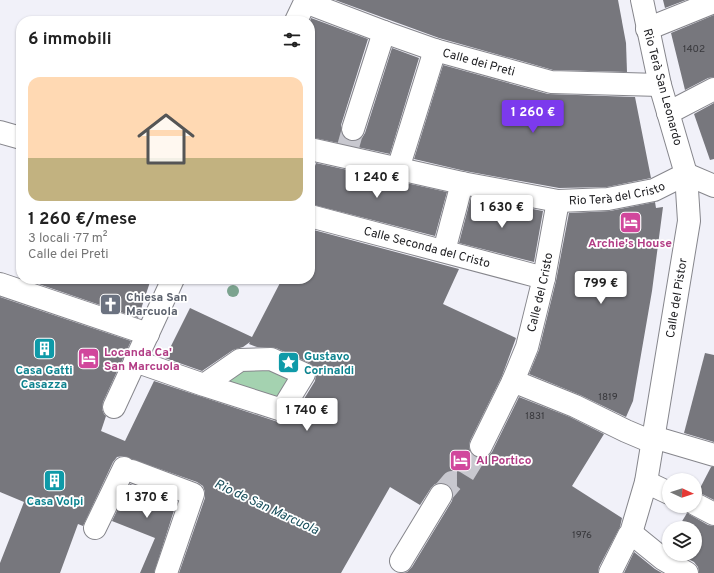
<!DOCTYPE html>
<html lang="it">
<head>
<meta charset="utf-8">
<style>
	body { margin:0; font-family:Overpass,sans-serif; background:#f6f6f6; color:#222; height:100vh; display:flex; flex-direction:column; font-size:15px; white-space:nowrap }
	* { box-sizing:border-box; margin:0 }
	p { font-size:13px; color:#767676 }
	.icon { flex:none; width:22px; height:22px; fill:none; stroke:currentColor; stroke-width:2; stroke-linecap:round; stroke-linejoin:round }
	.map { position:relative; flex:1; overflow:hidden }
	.details { position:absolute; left:16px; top:16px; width:299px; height:268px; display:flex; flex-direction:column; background:#fff; border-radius:16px; box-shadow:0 1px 3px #0004 }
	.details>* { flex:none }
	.needle { width:26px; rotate:93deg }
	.fabs { position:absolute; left:662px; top:473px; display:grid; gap:8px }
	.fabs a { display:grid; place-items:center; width:40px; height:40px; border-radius:50%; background:#fff; box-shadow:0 1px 3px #0004; font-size:20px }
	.price { position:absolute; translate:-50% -34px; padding:0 9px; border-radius:4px; background:#fff; color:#222; font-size:13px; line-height:26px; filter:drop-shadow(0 1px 2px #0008) }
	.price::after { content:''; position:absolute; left:50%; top:24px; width:12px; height:9px; margin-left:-6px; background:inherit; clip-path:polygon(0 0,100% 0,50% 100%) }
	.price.selected { background:#7c3aed; color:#fff }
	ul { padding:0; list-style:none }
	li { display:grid; align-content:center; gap:8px; height:212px; padding:0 12px }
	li+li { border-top:1px solid #e0e0e0 }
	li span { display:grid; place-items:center; height:124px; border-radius:12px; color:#555 }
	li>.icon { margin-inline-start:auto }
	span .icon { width:72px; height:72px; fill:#fffc; stroke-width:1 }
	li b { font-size:17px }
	h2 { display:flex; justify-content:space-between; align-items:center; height:48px; padding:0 12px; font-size:17px }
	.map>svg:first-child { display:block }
	.green { fill:#a4d2b0 }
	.pier { fill:#f1f1f9 }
	.building { fill:#77777d }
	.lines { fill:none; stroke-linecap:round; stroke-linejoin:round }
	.pedestrian-tunnel { stroke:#c8c8cf; stroke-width:22; stroke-dasharray:22 11; stroke-linecap:butt }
	.pedestrian-casing { stroke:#86868c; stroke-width:24 }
	.pedestrian { stroke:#fff; stroke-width:22 }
	.tree { fill:#7ca38f }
	.labels { text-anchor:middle; stroke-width:3.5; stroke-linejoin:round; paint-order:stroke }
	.number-label { font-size:10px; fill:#37373b }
	.street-label { font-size:12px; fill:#222225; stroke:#fff }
	.hotel-label { font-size:12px; font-weight:bold; fill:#b23c85; stroke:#fff; text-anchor:start }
	.worship-label { font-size:12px; font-weight:bold; fill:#5b616d; stroke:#fff; text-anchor:start }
	.culture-label { font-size:12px; font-weight:bold; fill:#0d838f; stroke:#fff }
	.water-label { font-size:13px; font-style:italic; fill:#174d5a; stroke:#fff }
</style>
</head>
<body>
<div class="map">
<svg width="714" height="573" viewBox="0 0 714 573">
	<rect width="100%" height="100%" fill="#f1f1f9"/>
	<!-- green -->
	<path class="green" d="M247,363L295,376L279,404L220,382Z"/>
	<!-- pier -->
	<path class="pier" d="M104,416L116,420L115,422L130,465L118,461L103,418Z"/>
	<!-- building -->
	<g class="building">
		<path d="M335,0H618L626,43L627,72L553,70L439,38Z"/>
		<path d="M663,0H686L665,8Z"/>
		<path d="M714,15V77L708,78L685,90L671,33Z"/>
		<path d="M311,18L368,39L341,125V132L344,137L349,141H356L362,138L365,133L392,48L419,58L390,154L310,137V21Z"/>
		<path d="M443,65L548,94L635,97L651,178L607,187L559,188L465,171L414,159Z"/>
		<path d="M714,103V159L710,160L694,114Z"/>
		<path d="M316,163L447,192L435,236L310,204V181Z"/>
		<path d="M471,197L543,211L534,262L459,243Z"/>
		<path d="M655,202L656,208L663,207L652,291L633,401L626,417L580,395L529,374L539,350L556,281L569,213L610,211Z"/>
		<path d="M310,229L459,269L443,304L516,338L502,376L470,441L469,447L471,453L475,457L482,458L488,456L492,452L519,397L570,417L604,434L572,486L622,518L620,527L599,567L598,573H403L407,572L412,567L452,501L453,495L452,489L447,484L441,483L435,484L431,488L420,505L390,487L341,573H179L205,498V492L203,486L197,482L123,456L117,457L113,462L83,526L78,524L60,573H0V563L24,502L0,492V297L131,341L103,402L102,409L104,414L106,416L101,431L125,441L154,381L278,422H284L289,420L293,417L315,381L316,374L315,368L309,363L276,348L257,347L249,344L250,342L243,347L233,350L202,371L165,358L190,308L252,337L282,279H310Z"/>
		<path d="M24,279H151L138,318Z"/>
		<path d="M705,353L714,355V442L684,433Z"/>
		<path d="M711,467H714V500L698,492Z"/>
		<path d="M130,484L177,501L154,573H140L155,538L112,521Z"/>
		<path d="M687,513L708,525L714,526V573H699L698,567L694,562L679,554H695V528H678Z"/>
		<path d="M634,552L655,569L662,573H624Z"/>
	</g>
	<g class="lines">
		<!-- pedestrian-tunnel -->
		<g class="pedestrian-tunnel">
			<path d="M348,147L353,129"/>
			<path d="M441,495L452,482H459L481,446"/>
		</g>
		<defs>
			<g id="pedestrian">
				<path id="s1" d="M305,2L384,32L435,50L551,82L660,85"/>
				<path d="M296,21L306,0"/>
				<path d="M647,29L714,2"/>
				<path d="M668,113L714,89"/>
				<path d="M353,129L384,32"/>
				<path d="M0,132L21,138"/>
				<path id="s2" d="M310,149L462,183L558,201L608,199L654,190L686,174"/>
				<path d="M398,169L435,50"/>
				<path d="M686,174L714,186"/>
				<path id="s3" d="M310,216L544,278"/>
				<path d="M444,251L462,183"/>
				<path d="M0,284L148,334"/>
				<path d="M135,361L204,385L240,360L271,359L304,374L282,410L204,385"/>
				<path id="s4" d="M513,381L527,347L544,278L558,201"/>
				<path d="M114,407L173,279"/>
				<path d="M653,437L714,455"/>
				<path d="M481,446L513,381L575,406L626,431L652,442"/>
				<path d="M132,471L193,494L166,573"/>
				<path d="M646,482L669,493"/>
				<path d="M695,504L714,514"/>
				<path d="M95,528L124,468"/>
				<path d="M631,533L663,559L687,573"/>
				<path d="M401,561L441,495"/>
				<path id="s5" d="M610,573L629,535L631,533L646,482L689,221L686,174L660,85L642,0"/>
			</g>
		</defs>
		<!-- pedestrian casing -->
		<use href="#pedestrian" class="pedestrian-casing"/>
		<!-- pedestrian -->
		<use href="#pedestrian" class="pedestrian"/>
	</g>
	<!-- trees -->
	<circle class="tree" cx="233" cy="291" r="6"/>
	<!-- icons -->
	<defs>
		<symbol id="hotel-square" viewBox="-11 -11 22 22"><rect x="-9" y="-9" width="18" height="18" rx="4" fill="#d1479c" stroke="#fff"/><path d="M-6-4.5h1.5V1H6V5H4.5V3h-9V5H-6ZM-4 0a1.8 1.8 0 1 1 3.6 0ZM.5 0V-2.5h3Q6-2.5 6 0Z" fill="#fff"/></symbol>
		<symbol id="church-square" viewBox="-11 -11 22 22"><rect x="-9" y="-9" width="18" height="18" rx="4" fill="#6b7280" stroke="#fff"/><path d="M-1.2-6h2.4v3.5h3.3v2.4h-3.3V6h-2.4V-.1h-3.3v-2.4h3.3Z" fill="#fff"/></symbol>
		<symbol id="building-square" viewBox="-11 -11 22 22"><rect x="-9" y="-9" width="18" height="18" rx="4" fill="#0f9aa8" stroke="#fff"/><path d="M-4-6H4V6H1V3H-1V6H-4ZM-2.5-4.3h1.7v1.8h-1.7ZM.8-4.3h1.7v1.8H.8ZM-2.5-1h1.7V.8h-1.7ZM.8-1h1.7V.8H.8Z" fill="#fff"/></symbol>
		<symbol id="sight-square" viewBox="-11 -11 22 22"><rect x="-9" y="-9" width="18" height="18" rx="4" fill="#0f9aa8" stroke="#fff"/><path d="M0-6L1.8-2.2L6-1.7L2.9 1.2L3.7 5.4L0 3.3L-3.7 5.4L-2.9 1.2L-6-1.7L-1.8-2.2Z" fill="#fff"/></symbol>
	</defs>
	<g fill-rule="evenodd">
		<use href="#hotel-square" x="618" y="210" width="25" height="25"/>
		<use href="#church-square" x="98" y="292" width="25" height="25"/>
		<use href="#building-square" x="32" y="336" width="25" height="25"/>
		<use href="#hotel-square" x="76" y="346" width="25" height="25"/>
		<use href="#sight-square" x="276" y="350" width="25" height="25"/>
		<use href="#hotel-square" x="448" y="448" width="25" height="25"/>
		<use href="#building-square" x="42" y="468" width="25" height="25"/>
	</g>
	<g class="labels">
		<!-- number labels -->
		<g class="number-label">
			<text x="694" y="52">1402</text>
			<text x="608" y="400">1819</text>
			<text x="535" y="419">1831</text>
			<text x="582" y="538">1976</text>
		</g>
		<!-- street labels -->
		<g class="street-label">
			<text dy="4" stroke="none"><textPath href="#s1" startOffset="184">Calle dei Preti</textPath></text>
			<text transform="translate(663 87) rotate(75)" y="4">Rio Terà San Leonardo</text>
			<text dy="4" stroke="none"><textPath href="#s2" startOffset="313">Rio Terà del Cristo</textPath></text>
			<text dy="4" stroke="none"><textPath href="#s3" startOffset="121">Calle Seconda del Cristo</textPath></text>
			<text dy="4" stroke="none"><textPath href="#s4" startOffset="93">Calle del Cristo</textPath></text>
			<text dy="4" stroke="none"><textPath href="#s5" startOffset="285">Calle del Pistor</textPath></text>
		</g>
		<!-- hotel labels -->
		<g class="hotel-label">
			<text x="630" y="247" text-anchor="middle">Archie's House</text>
			<text x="104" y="356">Locanda Ca'<tspan x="104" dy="14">San Marcuola</tspan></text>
			<text x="476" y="464">Al Portico</text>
		</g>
		<!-- worship labels -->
		<g class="worship-label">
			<text x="126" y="301">Chiesa San<tspan x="126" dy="14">Marcuola</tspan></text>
		</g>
		<!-- culture labels -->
		<g class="culture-label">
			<text x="304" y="360" text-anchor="start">Gustavo<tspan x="304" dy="14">Corinaldi</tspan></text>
			<text x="44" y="374">Casa Gatti<tspan x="44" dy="14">Casazza</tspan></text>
			<text x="55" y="505">Casa Volpi</text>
		</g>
		<!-- water labels -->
		<g class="water-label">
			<text transform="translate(267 506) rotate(25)" y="5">Rio de San Marcuola</text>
		</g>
	</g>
</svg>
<div class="fabs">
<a><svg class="needle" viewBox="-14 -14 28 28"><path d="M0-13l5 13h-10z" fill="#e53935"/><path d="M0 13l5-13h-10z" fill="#767676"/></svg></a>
<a><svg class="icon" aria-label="layers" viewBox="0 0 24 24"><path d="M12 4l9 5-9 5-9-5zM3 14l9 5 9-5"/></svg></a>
</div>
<b class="price selected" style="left:533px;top:134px">1 260 €</b>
<b class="price" style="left:377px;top:199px">1 240 €</b>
<b class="price" style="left:502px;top:229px">1 630 €</b>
<b class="price" style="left:601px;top:305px">799 €</b>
<b class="price" style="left:307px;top:432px">1 740 €</b>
<b class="price" style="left:147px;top:519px">1 370 €</b>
<section class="details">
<h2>6 immobili<svg class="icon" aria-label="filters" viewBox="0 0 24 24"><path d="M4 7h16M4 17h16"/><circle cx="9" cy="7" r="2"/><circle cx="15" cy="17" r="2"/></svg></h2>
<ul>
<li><span style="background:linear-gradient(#ffd9b3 65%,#c2b280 0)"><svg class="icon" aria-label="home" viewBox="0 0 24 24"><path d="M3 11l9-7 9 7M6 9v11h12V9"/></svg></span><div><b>1 260 €/mese</b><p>3 locali · 77 m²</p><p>Calle dei Preti</p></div></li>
</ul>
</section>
</div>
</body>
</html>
